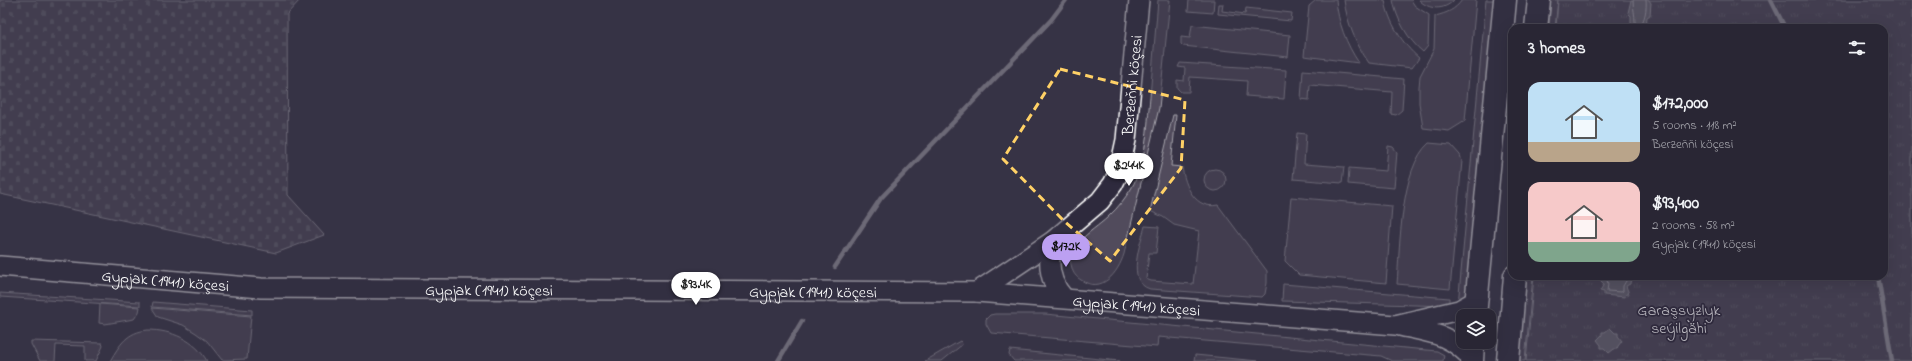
<!DOCTYPE html>
<html lang="en">
<head>
<meta charset="utf-8">
<style>
	body { margin:0; font-family:"Indie Flower",sans-serif; background:#353240; color:#f1f3f6; height:100vh; display:flex; flex-direction:column; font-size:15px; white-space:nowrap }
	* { box-sizing:border-box; margin:0 }
	p { font-size:13px; color:#a5a5ac }
	.icon { flex:none; width:22px; height:22px; fill:none; stroke:currentColor; stroke-width:2; stroke-linecap:round; stroke-linejoin:round }
	.map { position:relative; flex:1; overflow:hidden }
	.drawer { position:absolute; left:1508px; top:24px; width:380px; height:256px; display:flex; flex-direction:column; background:#292634; border-radius:12px; box-shadow:0 4px 16px #0002,0 0 0 1px #45434f }
	.drawer>* { flex:none }
	.controls { position:absolute; left:1456px; top:309px; display:grid; gap:8px }
	.controls a { display:grid; place-items:center; width:40px; height:40px; border-radius:8px; background:#292634; box-shadow:0 4px 16px #0002,0 0 0 1px #45434f; font-size:20px }
	.price { position:absolute; translate:-50% -34px; padding:0 9px; border-radius:14px; background:#fff; color:#222; font-size:13px; line-height:26px; filter:drop-shadow(0 1px 2px #0008) }
	.price::after { content:''; position:absolute; left:50%; top:24px; width:12px; height:9px; margin-left:-6px; background:inherit; clip-path:polygon(0 0,100% 0,50% 100%) }
	.price.current { background:#bca0f2; color:#111 }
	ul { padding:0; list-style:none }
	li { display:flex; align-items:center; gap:12px; height:100px; padding:0 20px }
	li span { display:grid; place-items:center; flex:none; width:112px; height:80px; border-radius:12px; color:#555 }
	li>.icon { margin-inline-start:auto }
	span .icon { width:48px; height:48px; fill:#fffc; stroke-width:1 }
	li b { font-size:17px }
	h2 { display:flex; justify-content:space-between; align-items:center; height:48px; padding:0 20px; font-size:17px }
	.map>svg:first-child { display:block }
	.grass { fill:#514c5c; stroke:#a8a6ae }
	.cemetery { fill:url(#cemetery-stones); stroke:#a8a6ae }
	.park { fill:url(#park-tufts); stroke:#a8a6ae }
	.water { fill:#76737f; stroke:#adabb2 }
	.lines { fill:none; stroke-linecap:round; stroke-linejoin:round }
	.shore { stroke:#c8c7cc; stroke-width:1 }
	.stream { stroke:#adabb2; stroke-width:4.5 }
	.minor-casing { stroke:#fff; stroke-width:22 }
	.major-casing { stroke:#fff; stroke-width:25 }
	.minor { stroke:#2f2a3d; stroke-width:19 }
	.major { stroke:#2f2a3d; stroke-width:22 }
	.marked { fill:none; stroke:#ffd166; stroke-width:3; stroke-dasharray:8 5; stroke-linejoin:round }
	.labels { text-anchor:middle; stroke-width:3.5; stroke-linejoin:round; paint-order:stroke }
	.street-label { font-size:16px; fill:#fff; stroke:#2f2a3d }
	.park-label { font-size:16px; fill:#b9b7be; stroke:#2f2a3d }
</style>
</head>
<body>
<div class="map">
<svg width="1912" height="361" viewBox="0 0 1912 361">
	<defs>
		<pattern id="cemetery-stones" width="16" height="16" patternUnits="userSpaceOnUse"><rect width="16" height="16" fill="#514c5c"/><path d="M2 7V4a2 2 0 0 1 4 0v3zM10 15v-3a2 2 0 0 1 4 0v3z" fill="#6b6774"/></pattern>
		<pattern id="park-tufts" width="24" height="20" patternUnits="userSpaceOnUse"><rect width="24" height="20" fill="#514c5c"/><path d="M3 7l-1-3M5 7V3M7 7l1-3M15 17l-1-3M17 17v-4M19 17l1-3" fill="none" stroke="#6b6774"/></pattern>
	</defs>
	<rect width="100%" height="100%" fill="#373345"/>
	<filter id="ink" filterUnits="userSpaceOnUse"><feTurbulence type="fractalNoise" baseFrequency=".025" numOctaves="2"/><feDisplacementMap in="SourceGraphic" scale="8" xChannelSelector="R" yChannelSelector="G"/><feConvolveMatrix kernelMatrix="1 2 1 2 8 2 1 2 1" color-interpolation-filters="sRGB"/></filter>
	<g filter="url(#ink)">
		<!-- grass -->
		<g class="grass">
			<path d="M1158,0H1170L1159,108L1124,254C1118,273 1102,294 1081,280C1076,277 1073,273 1072,268C1063,245 1097,229 1110,215C1118,208 1125,198 1131,189C1147,161 1147,128 1150,97C1153,65 1155,32 1158,0Z"/>
			<path d="M1189,0H1214L1213,13L1188,11Z"/>
			<path d="M1316,0H1336C1338,22 1346,44 1359,63L1304,56L1309,6Z"/>
			<path d="M1344,0H1385C1388,21 1403,45 1419,58L1412,68L1369,63C1356,44 1347,23 1344,0Z"/>
			<path d="M1393,0H1411L1415,6L1429,15L1428,46L1423,52C1408,40 1396,18 1393,0Z"/>
			<path d="M1419,0H1454C1444,11 1429,10 1419,0Z"/>
			<path d="M1462,0H1476L1465,121L1449,131L1423,128L1419,103V87L1420,76L1434,49L1435,16C1447,13 1455,10 1462,0Z"/>
			<path d="M1486,0H1494L1467,296L1458,305Z"/>
			<path d="M1551,0H1558L1555,28H1549Z"/>
			<path d="M1219,4H1223L1222,11L1245,14L1246,8L1292,13L1291,21L1218,14Z"/>
			<path d="M1192,25L1290,35L1288,57L1183,46L1181,44V37L1190,38Z"/>
			<path d="M1180,63L1286,70L1284,99L1246,96L1247,81L1190,77L1189,92H1181L1177,88V80L1184,81L1185,68L1178,67Z"/>
			<path d="M1303,70L1404,79L1402,110L1396,115L1391,114L1392,92L1310,85L1309,100L1301,99Z"/>
			<path d="M1173,115H1176L1171,166L1182,167C1185,186 1195,210 1218,205L1267,271V283L1265,294L1262,297L1150,289C1125,282 1141,242 1145,226L1159,227L1156,253H1149L1146,279L1151,281L1193,284L1199,231L1174,225L1163,217L1150,211Z"/>
			<path d="M1297,133L1306,134L1304,164L1344,167L1342,183L1293,179Z"/>
			<path d="M1429,143L1451,145L1460,155L1462,161L1450,289L1397,284C1400,247 1400,168 1429,143Z"/>
			<path d="M1388,146L1393,147L1397,152L1394,188L1348,184L1349,168L1386,171Z"/>
			<circle cx="1215" cy="180" r="11"/>
			<path d="M1291,197L1392,206L1386,283L1299,275L1285,261Z"/>
			<path d="M1526,276H1533L1525,361H1518Z"/>
			<path d="M1283,284L1449,298V306L1282,301Z"/>
			<path d="M0,293L140,302V306L0,297Z"/>
			<path d="M153,302L252,310V315L152,307Z"/>
			<path d="M100,304L140,307L139,312L134,319L105,324L99,323Z"/>
			<path d="M152,308L251,316L247,359L222,360L207,341L196,333L183,325L158,317Z"/>
			<path d="M995,314H1045L1437,351L1444,355L1443,361H1392L1381,356L1158,337L1157,347L991,333L986,324V319L990,315Z"/>
			<path d="M148,330C171,330 195,340 207,361H110C120,344 127,332 148,330Z"/>
			<path d="M31,341L102,343L103,346L96,361H85V346L56,345L55,361H40L31,344Z"/>
			<path d="M960,341L963,344L942,361H925Z"/>
			<path d="M1010,350L1120,361H1014L1009,355Z"/>
			<path d="M1195,355L1258,361H1194Z"/>
		</g>
		<!-- cemetery -->
		<path class="cemetery" d="M0,0H300L287,14L288,195L324,235L276,253L0,194Z"/>
		<!-- park -->
		<path class="park" d="M1558,0H1912V361H1526L1534,276H1884V28H1556Z"/>
		<!-- water -->
		<g class="water">
			<path d="M1631,0H1649L1651,3L1650,15L1647,17L1646,26L1636,28L1631,24V16L1628,13Z"/>
			<path d="M1602,276H1631L1630,284L1626,286L1629,294H1626L1625,297L1604,295V292L1600,291L1604,284L1601,281Z"/>
			<path d="M1610,328L1615,333H1618V336L1622,341L1618,346L1617,349H1614L1609,353L1604,348H1601V345L1597,340L1602,335V332H1605Z"/>
		</g>
		<g class="lines">
			<!-- shore -->
			<g class="shore">
				<path d="M1633,0C1633,9 1635,14 1635,22L1639,27C1645,21 1647,8 1646,0"/>
				<path d="M1606,276L1608,284L1607,291L1621,292L1623,291V286L1626,281L1627,276"/>
			</g>
			<!-- stream -->
			<g class="stream">
				<path d="M1771,0L1785,28"/>
				<path d="M835,267L881,198L1051,20L1066,0"/>
				<path d="M1878,276L1892,361"/>
				<path d="M778,361L802,321"/>
			</g>
			<defs>
				<g id="minor">
					<path d="M1053,241C1047,262 1049,282 1064,298"/>
					<path id="s1" d="M0,266L261,288L977,292L1395,325L1459,310L1477,300"/>
					<path id="s2" d="M977,292L1053,241L1100,201L1113,184L1119,172L1126,140L1139,0"/>
					<path d="M1400,326C1431,333 1451,334 1472,359"/>
				</g>
				<g id="major">
					<path d="M1536,28L1539,0"/>
					<path d="M1475,316L1505,0"/>
					<path d="M1472,361L1473,342"/>
					<path d="M1508,361L1515,276"/>
				</g>
			</defs>
			<!-- minor casing -->
			<use href="#minor" class="minor-casing"/>
			<!-- major casing -->
			<use href="#major" class="major-casing"/>
			<!-- minor -->
			<use href="#minor" class="minor"/>
			<!-- major -->
			<use href="#major" class="major"/>
		</g>
	</g>
	<!-- marked area -->
	<path d="M0 0H1912V361H0ZM1060,69L1185,100L1181,168L1110,261L1064,221L1003,159Z" fill="#373345" fill-opacity=".55" fill-rule="evenodd"/>
	<path class="marked" d="M1060,69L1185,100L1181,168L1110,261L1064,221L1003,159Z"/>
	<g class="labels">
		<!-- street labels -->
		<g class="street-label">
			<text dy="6" stroke="none"><textPath href="#s2" startOffset="276">Berzeňňi köçesi</textPath></text>
			<text dy="6" stroke="none"><textPath href="#s1" startOffset="166">Gypjak (1941) köçesi</textPath></text>
			<text dy="6" stroke="none"><textPath href="#s1" startOffset="490">Gypjak (1941) köçesi</textPath></text>
			<text dy="6" stroke="none"><textPath href="#s1" startOffset="814">Gypjak (1941) köçesi</textPath></text>
			<text dy="6" stroke="none"><textPath href="#s1" startOffset="1138">Gypjak (1941) köçesi</textPath></text>
		</g>
		<!-- park labels -->
		<g class="park-label">
			<text x="1679" y="315">Garaşsyzlyk<tspan x="1679" dy="18">seýilgähi</tspan></text>
		</g>
	</g>
</svg>
<div class="controls">
<a><svg class="icon" aria-label="layers" viewBox="0 0 24 24"><path d="M12 4l9 5-9 5-9-5zM3 14l9 5 9-5"/></svg></a>
</div>
<b class="price" style="left:1129px;top:187px">$244K</b>
<b class="price current" style="left:1066px;top:268px">$172K</b>
<b class="price" style="left:696px;top:306px">$93.4K</b>
<section class="drawer">
<h2>3 homes<svg class="icon" aria-label="filters" viewBox="0 0 24 24"><path d="M4 7h16M4 17h16"/><circle cx="9" cy="7" r="2"/><circle cx="15" cy="17" r="2"/></svg></h2>
<ul>
<li><span style="background:linear-gradient(#bfe0f5 75%,#b9a48a 0)"><svg class="icon" aria-label="home" viewBox="0 0 24 24"><path d="M3 11l9-7 9 7M6 9v11h12V9"/></svg></span><div><b>$172,000</b><p>5 rooms · 118 m²</p><p>Berzeňňi köçesi</p></div></li>
<li><span style="background:linear-gradient(#f6c9c9 75%,#7fa58c 0)"><svg class="icon" aria-label="home" viewBox="0 0 24 24"><path d="M3 11l9-7 9 7M6 9v11h12V9"/></svg></span><div><b>$93,400</b><p>2 rooms · 58 m²</p><p>Gypjak (1941) köçesi</p></div></li>
</ul>
</section>
</div>
</body>
</html>
